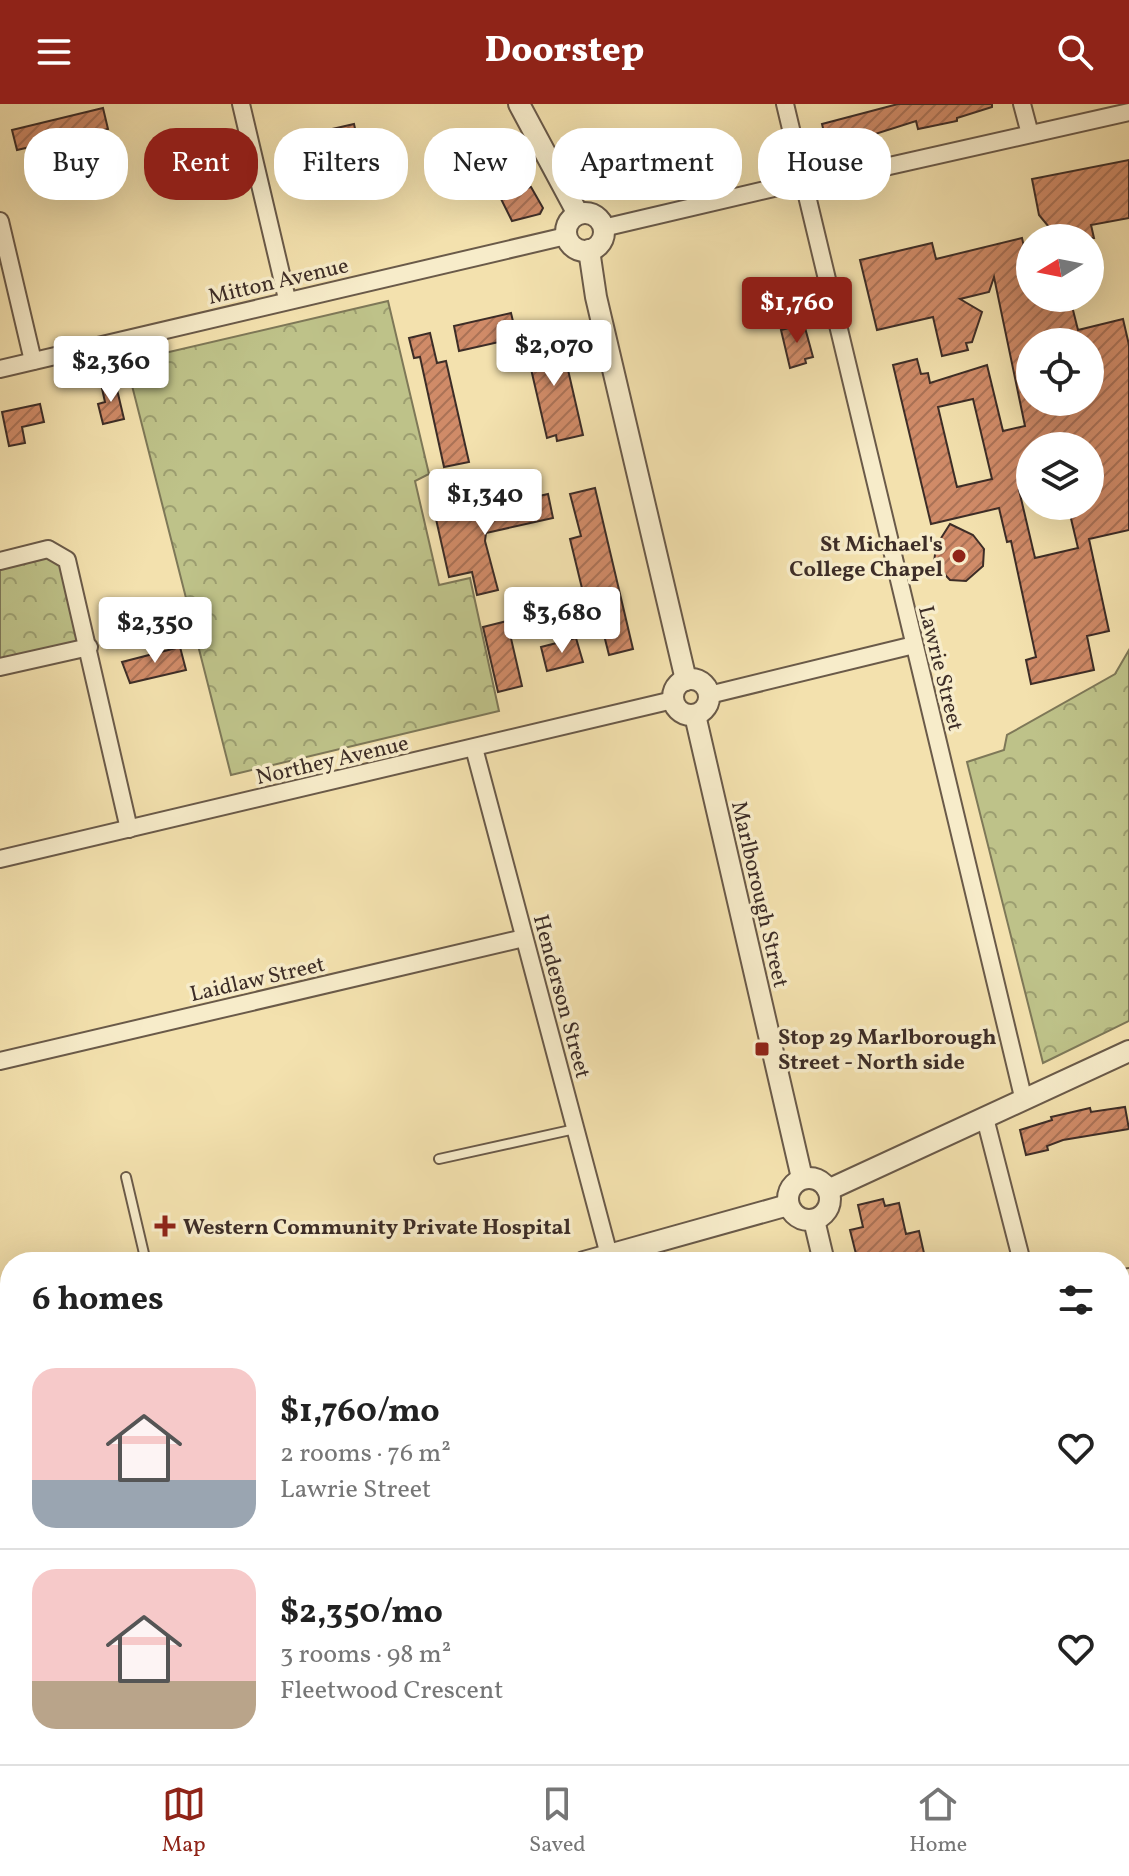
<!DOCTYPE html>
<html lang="en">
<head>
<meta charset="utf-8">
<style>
	body { margin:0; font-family:Vollkorn,serif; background:#f6f6f6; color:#222; height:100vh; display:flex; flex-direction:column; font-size:30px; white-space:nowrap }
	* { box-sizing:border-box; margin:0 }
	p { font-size:26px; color:#767676 }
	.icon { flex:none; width:44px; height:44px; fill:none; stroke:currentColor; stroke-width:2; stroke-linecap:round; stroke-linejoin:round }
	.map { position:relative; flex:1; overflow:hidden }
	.panel { position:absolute; left:0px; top:1148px; width:1130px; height:512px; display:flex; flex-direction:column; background:#fff; border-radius:32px 32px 0 0; box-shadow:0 8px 32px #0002 }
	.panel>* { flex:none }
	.guide { position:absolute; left:24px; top:24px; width:1082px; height:72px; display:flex; gap:16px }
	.needle { width:52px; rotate:260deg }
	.buttons { position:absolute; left:1016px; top:120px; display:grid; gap:16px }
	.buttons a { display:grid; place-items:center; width:88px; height:88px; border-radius:50%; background:#fff; box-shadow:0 8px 32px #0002; font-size:40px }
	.price { position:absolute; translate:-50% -68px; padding:0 18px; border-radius:8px; background:#fff; color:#222; font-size:26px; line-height:52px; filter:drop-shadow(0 2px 4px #0008) }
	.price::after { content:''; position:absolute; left:50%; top:48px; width:24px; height:18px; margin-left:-12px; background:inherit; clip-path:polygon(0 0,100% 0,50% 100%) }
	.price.active { background:#8f2418; color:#fff }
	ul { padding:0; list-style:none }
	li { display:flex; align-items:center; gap:24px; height:200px; padding:0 32px }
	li+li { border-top:2px solid #e0e0e0 }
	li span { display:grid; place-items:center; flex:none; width:224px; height:160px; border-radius:24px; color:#555 }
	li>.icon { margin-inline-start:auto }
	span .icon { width:96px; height:96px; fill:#fffc; stroke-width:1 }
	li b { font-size:34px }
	h2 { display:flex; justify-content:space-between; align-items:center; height:96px; padding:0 32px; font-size:34px }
	.pill { padding:0 28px; border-radius:32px; background:#fff; box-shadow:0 8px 32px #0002; font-size:28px; line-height:72px }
	.pill.active { background:#8f2418; color:#fff }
	header { display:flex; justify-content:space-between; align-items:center; height:104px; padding:0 32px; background:#8f2418; color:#fff; font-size:36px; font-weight:800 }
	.tabs { display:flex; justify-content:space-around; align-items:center; height:112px; border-top:2px solid #e0e0e0; background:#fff; font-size:22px; color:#767676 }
	.tabs a { display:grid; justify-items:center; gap:4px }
	.tabs .active { color:#8f2418 }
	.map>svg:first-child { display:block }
	.park { fill:url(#park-crowns); stroke:#7e7858; stroke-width:2 }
	.building { fill:url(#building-hatch); stroke:#3d2d27; stroke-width:2; fill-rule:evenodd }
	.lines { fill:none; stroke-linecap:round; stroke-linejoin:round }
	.service-casing { stroke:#6a5a49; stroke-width:12 }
	.minor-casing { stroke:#6a5a49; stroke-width:20 }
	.tertiary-casing { stroke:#6a5a49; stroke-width:24 }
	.service { stroke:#f7ecca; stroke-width:8 }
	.minor { stroke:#f7ecca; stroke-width:16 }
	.tertiary { stroke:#f7ecca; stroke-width:20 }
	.poi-dot { fill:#8f2418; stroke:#f7ecca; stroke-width:3 }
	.labels { text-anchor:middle; stroke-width:7; stroke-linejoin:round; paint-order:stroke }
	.street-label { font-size:22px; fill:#3d2d27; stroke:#f7ecca }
	.poi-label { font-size:22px; font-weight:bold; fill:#3d2d27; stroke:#f7ecca; text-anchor:start }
</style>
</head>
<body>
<header><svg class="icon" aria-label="menu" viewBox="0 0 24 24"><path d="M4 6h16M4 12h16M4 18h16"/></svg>Doorstep<svg class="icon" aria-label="search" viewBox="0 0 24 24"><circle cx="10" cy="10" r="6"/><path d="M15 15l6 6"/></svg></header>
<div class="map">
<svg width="1129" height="1660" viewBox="0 0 1129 1660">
	<defs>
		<pattern id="park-crowns" width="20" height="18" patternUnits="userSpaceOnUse" patternTransform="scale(2)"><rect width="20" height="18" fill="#bec289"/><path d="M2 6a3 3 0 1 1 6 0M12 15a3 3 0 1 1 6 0" fill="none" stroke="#9c9e70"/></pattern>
		<pattern id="building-hatch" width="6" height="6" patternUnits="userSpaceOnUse" patternTransform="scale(2)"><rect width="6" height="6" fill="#d08b68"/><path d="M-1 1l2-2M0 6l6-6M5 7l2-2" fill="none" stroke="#aa7256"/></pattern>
	</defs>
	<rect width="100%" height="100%" fill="#f3e1ae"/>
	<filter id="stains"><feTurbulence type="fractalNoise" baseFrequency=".0025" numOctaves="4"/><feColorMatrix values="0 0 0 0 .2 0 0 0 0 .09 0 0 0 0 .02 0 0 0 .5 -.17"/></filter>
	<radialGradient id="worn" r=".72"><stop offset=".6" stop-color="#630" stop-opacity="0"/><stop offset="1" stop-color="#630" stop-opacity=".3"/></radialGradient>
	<!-- park -->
	<g class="park">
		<path d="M388,197L429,370L415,377L439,481L470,474L499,607L231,671L126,258Z"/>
		<path d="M47,451L62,459L83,541L0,559V462Z"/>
		<path d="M1129,546V917L1043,959L967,658L1004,646L1007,631L1115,570Z"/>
		<path d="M10,1347V1518L0,1520V1349Z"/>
	</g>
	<!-- building -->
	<g class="building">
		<path d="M898,0H992V3L957,14V17L918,25L916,17L828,45L822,20Z"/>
		<path d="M103,4L108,25L17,46L12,26Z"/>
		<path d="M354,20L358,38L289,55L284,36Z"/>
		<path d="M1129,56V114L1091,121L1094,134H1058L1039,111L1032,75Z"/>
		<path d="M531,83L543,104L540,110L512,117L499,91Z"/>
		<path d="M1022,134L1030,170V194H1070L1078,226L1123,215L1129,241V426L1089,435L1109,527L1087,532L1094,566L1031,580L1026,556L1036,553L1011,437L1007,438L999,404L931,420L893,261L917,255L921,270L928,269L930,279L987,261L1003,327L1025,322L994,173L989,188L960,195L982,208L972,238L966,239L968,246L942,252L933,213L877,226L860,156L932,139L936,155ZM1030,238H1090V298H1030ZM973,295L992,375L957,383L938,303ZM1030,342H1090V402H1068L1078,444L1035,454L1019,386L1030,384Z"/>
		<path d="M511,209L517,234L459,247L454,222Z"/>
		<path d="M804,220L813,253L805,255L806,259L790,264L781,226Z"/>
		<path d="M430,229L437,259L446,257L469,358L444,363L420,253L414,254L409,234Z"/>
		<path d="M560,231L583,331L557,337L556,331L547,334L525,239Z"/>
		<path d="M115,277L124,315L103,320L98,300L105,298L101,280Z"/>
		<path d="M40,300L44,318L22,323L25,339L9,342L2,308Z"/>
		<path d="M595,384L633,545L609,551L599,511L589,513L570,435L581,432L570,390Z"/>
		<path d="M548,390L553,414L486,429L485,437L498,486L477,491L472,468L449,473L436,415Z"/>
		<path d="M950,420L973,431L984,445L983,462L966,477L950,476L934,459L936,442Z"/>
		<path d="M507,517L522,582L498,588L483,523Z"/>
		<path d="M576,534L583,558L547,567L541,543Z"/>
		<path d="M180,543L186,566L130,579L122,558Z"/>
		<path d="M1125,1003L1129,1025L1063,1036L1047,1042L1048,1046L1026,1051L1020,1026L1052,1016L1051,1013L1090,1004L1091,1008Z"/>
		<path d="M883,1095L885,1102L899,1099L906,1130L919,1127L926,1158H858L850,1126L863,1123L858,1101Z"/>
	</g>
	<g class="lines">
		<defs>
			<g id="service">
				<path d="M439,1055L575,1025"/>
				<path d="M126,1073L146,1158"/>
				<path d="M0,1207L10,1247"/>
				<path d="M1071,1650L1074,1660"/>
			</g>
			<g id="minor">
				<path d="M241,0L287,195"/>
				<path d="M785,0L1024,997"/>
				<path d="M1022,0L1030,30"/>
				<path d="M0,117L33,257"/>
				<path d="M603,124L791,80L805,81L1129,8"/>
				<path d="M0,265L566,132"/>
				<path d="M0,457L48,445L67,456L129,725"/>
				<path d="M0,563L89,543"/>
				<path d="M709,591L914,541"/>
				<path d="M474,644L609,1151"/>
				<path d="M0,755L673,596"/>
				<path d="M0,957L524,834"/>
				<path d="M985,1014L1022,1158"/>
				<path d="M1120,1175L1129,1173"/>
				<path d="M1120,1266L1129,1264"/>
				<path d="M0,1533L10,1530"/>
				<path d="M115,1650L118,1660"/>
				<path d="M396,1650L399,1660"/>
				<path d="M662,1650L664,1660"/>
			</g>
			<g id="tertiary">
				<path d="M519,0L578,110"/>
				<circle cx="585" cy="128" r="19"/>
				<path d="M589,146L596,193L686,576"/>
				<circle cx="691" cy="593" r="18"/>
				<path d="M695,611L802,1074"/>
				<circle cx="809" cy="1095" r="21"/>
				<path d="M828,1086L1129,947"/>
				<path d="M814,1116L824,1158"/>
				<path d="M584,1158L788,1101"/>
				<path d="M0,1316L10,1313"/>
				<path d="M1120,1619L1129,1616"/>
				<path d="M919,1660L922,1650"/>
				<path d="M971,1660L996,1650"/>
			</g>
		</defs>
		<!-- service casing -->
		<use href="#service" class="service-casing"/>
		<!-- minor casing -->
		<use href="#minor" class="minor-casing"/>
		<!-- tertiary casing -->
		<use href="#tertiary" class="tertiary-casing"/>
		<!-- service -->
		<use href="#service" class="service"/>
		<!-- minor -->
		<use href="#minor" class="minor"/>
		<!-- tertiary -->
		<use href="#tertiary" class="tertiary"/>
	</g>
	<!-- markers -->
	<g class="poi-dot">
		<circle cx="959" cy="452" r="8"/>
		<rect x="754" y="937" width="16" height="16" rx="4"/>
		<path d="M161 1110h8v8h8v8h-8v8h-8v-8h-8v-8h8z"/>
	</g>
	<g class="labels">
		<!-- street labels -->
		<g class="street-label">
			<text transform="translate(278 176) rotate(-13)" y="8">Mitton Avenue</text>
			<text transform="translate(942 564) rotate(76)" y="8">Lawrie Street</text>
			<text transform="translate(332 655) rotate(-13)" y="8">Northey Avenue</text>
			<text transform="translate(761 790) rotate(77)" y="8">Marlborough Street</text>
			<text transform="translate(257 874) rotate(-13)" y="8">Laidlaw Street</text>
			<text transform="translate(563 892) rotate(75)" y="8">Henderson Street</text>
		</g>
		<!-- poi labels -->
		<g class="poi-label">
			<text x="943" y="447" text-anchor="end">St Michael's<tspan x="943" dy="25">College Chapel</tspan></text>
			<text x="778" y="940">Stop 29 Marlborough<tspan x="778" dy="25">Street - North side</tspan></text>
			<text x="183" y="1130">Western Community Private Hospital</text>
		</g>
	</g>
	<rect width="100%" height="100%" filter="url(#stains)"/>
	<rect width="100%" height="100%" fill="url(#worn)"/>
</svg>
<div class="buttons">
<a><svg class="needle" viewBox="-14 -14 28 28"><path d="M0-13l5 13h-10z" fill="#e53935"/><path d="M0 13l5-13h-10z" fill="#767676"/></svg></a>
<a><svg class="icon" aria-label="locate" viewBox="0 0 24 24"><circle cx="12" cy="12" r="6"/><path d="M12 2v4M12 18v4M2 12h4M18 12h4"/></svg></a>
<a><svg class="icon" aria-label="layers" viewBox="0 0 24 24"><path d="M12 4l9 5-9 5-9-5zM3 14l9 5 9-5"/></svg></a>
</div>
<b class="price active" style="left:797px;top:241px">$1,760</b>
<b class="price" style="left:554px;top:284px">$2,070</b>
<b class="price" style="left:111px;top:300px">$2,360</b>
<b class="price" style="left:485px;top:433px">$1,340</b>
<b class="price" style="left:562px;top:551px">$3,680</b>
<b class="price" style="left:155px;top:561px">$2,350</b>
<div class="guide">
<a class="pill">Buy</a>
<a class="pill active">Rent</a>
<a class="pill">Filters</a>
<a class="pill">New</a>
<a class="pill">Apartment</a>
<a class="pill">House</a>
</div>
<section class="panel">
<h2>6 homes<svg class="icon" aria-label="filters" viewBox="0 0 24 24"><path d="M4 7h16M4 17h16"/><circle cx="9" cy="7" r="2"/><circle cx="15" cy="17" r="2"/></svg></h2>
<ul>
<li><span style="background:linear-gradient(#f6c9c9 70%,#9aa5b1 0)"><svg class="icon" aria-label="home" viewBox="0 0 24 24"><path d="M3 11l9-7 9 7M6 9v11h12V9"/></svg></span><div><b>$1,760/mo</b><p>2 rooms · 76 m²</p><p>Lawrie Street</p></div><svg class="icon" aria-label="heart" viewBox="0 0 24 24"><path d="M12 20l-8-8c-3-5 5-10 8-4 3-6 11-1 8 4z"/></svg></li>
<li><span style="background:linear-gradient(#f6c9c9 70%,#b9a48a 0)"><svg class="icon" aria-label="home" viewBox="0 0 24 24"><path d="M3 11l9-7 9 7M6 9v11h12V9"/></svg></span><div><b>$2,350/mo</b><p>3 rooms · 98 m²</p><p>Fleetwood Crescent</p></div><svg class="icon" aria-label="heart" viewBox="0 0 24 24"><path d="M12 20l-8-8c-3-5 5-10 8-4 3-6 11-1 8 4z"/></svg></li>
</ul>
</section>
</div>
<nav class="tabs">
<a class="active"><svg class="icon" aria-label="map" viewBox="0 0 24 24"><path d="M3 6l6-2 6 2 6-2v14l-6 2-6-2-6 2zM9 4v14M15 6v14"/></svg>Map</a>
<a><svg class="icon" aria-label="saved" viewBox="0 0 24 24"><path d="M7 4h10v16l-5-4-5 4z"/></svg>Saved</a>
<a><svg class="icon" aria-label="home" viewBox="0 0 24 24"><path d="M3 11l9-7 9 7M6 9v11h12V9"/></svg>Home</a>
</nav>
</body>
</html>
